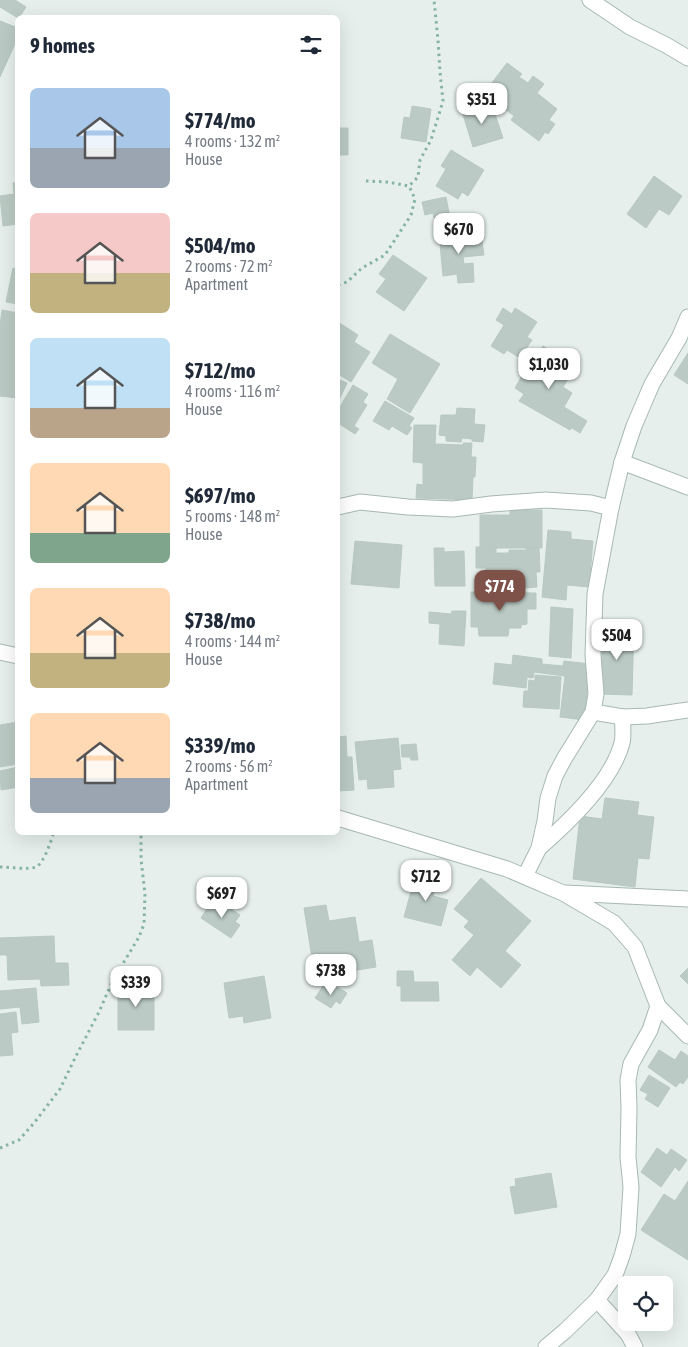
<!DOCTYPE html>
<html lang="en">
<head>
<meta charset="utf-8">
<style>
	body { margin:0; font-family:"Asap Condensed",sans-serif; background:#f6f6f7; color:#1f2937; height:100vh; display:flex; flex-direction:column; font-size:19px; white-space:nowrap }
	* { box-sizing:border-box; margin:0 }
	p { font-size:16px; color:#747a83 }
	.icon { flex:none; width:28px; height:28px; fill:none; stroke:currentColor; stroke-width:2; stroke-linecap:round; stroke-linejoin:round }
	.map { position:relative; flex:1; overflow:hidden }
	.drawer { position:absolute; left:15px; top:15px; width:325px; height:820px; display:flex; flex-direction:column; background:#fff; border-radius:8px; box-shadow:0 5px 20px #0002 }
	.drawer>* { flex:none }
	.tools { position:absolute; left:618px; top:1276px; display:grid; gap:10px }
	.tools a { display:grid; place-items:center; width:55px; height:55px; border-radius:8px; background:#fff; box-shadow:0 5px 20px #0002; font-size:25px }
	.price { position:absolute; translate:-50% -42px; padding:0 11px; border-radius:10px; background:#fff; color:#222; font-size:16px; line-height:32px; filter:drop-shadow(0 1px 2px #0008) }
	.price::after { content:''; position:absolute; left:50%; top:30px; width:15px; height:11px; margin-left:-8px; background:inherit; clip-path:polygon(0 0,100% 0,50% 100%) }
	.price.on { background:#7f5249; color:#fff }
	ul { padding:0; list-style:none }
	li { display:flex; align-items:center; gap:15px; height:125px; padding:0 15px }
	li span { display:grid; place-items:center; flex:none; width:140px; height:100px; border-radius:8px; color:#555 }
	li>.icon { margin-inline-start:auto }
	span .icon { width:60px; height:60px; fill:#fffc; stroke-width:1 }
	li b { font-size:21px }
	h2 { display:flex; justify-content:space-between; align-items:center; height:60px; padding:0 15px; font-size:21px }
	.map>svg:first-child { display:block }
	.building { fill:#bbcac4; stroke:#b8c9c2 }
	.lines { fill:none; stroke-linecap:round; stroke-linejoin:round }
	.minor-casing { stroke:#a8b8b2; stroke-width:17 }
	.path { stroke:#86b3a5; stroke-width:3; stroke-dasharray:2.5 4; stroke-linecap:butt }
	.minor { stroke:#fff; stroke-width:15 }
</style>
</head>
<body>
<div class="map">
<svg width="688" height="1347" viewBox="0 0 688 1347">
	<rect width="100%" height="100%" fill="#e6efeb"/>
	<!-- building -->
	<g class="building">
		<path d="M0,0H15L26,7L19,18H18L0,7Z"/>
		<path d="M0,21L18,28V37L0,77Z"/>
		<path d="M507,63L522,74L519,77L528,83L533,76L544,84L537,93L557,109L549,120L555,124L548,134L545,132L539,141L511,120L514,116L497,103L502,96L494,90L496,88L491,84Z"/>
		<path d="M491,102L503,138L473,147L462,111Z"/>
		<path d="M338,104H339V128H348V155H338Z"/>
		<path d="M412,106L431,109L426,142L401,138L404,117L410,118Z"/>
		<path d="M451,150L484,170L468,196L462,192L458,199L436,186L446,169L441,166Z"/>
		<path d="M654,176L682,196L669,215L659,209L646,228L627,214Z"/>
		<path d="M18,182V224L3,226L0,196L14,194L13,183Z"/>
		<path d="M446,197L452,228L437,230L433,213L425,215L422,202Z"/>
		<path d="M469,231L470,242L482,241L484,255L463,257L464,264L473,263L474,282L458,283L457,274L443,276L439,233Z"/>
		<path d="M393,255L427,278L404,311L376,292L386,279L379,274Z"/>
		<path d="M13,268L18,269V304L6,302Z"/>
		<path d="M503,308L512,314L515,308L537,322L527,337L532,340L520,358L507,350L504,354L491,346L504,325L496,320Z"/>
		<path d="M2,310L18,313V398L0,396V326Z"/>
		<path d="M338,322L358,335L354,342L370,352L351,382L338,374Z"/>
		<path d="M390,334L440,364L410,413L387,399L398,379L372,363Z"/>
		<path d="M543,346L563,358L558,366L571,374L563,387L572,393L564,407L587,421L580,433L572,428L570,430L519,401L524,394L515,388L535,353L538,355Z"/>
		<path d="M688,353V384L674,375Z"/>
		<path d="M338,379L347,383L338,402Z"/>
		<path d="M353,385L368,394L363,402L367,405L354,426L359,429L355,434L338,423V410Z"/>
		<path d="M385,401L414,418L409,426L412,428L407,435L392,426L389,430L373,421Z"/>
		<path d="M457,408L475,409L474,424L485,425L483,442L472,441V439L462,438L461,442L446,441V436L439,435L441,415H456Z"/>
		<path d="M414,425H436L435,444L463,445V443H472L471,457H476L475,477H473L472,500L416,498L417,484L423,485V463L413,462Z"/>
		<path d="M510,510H542V548H480V515H510Z"/>
		<path d="M548,530L571,532V539L593,541L589,587L567,585L566,600L542,597Z"/>
		<path d="M355,541L402,545L399,588L351,584Z"/>
		<path d="M476,547H496V553H509V550H526V548L539,547L540,572H536L537,587L525,588L524,578L486,579V568H476Z"/>
		<path d="M434,548H444V552L464,551L465,586H435Z"/>
		<path d="M471,592L536,593V609H527V624L521,625V628H509L508,636H479L478,627H471Z"/>
		<path d="M551,607L573,609L571,658L549,656Z"/>
		<path d="M452,611H466L464,646L439,644L440,624L429,623V612L451,614Z"/>
		<path d="M603,626L634,627L632,695L601,694Z"/>
		<path d="M513,655L542,659V664L563,666L564,661L590,664L584,720L560,717L565,676L534,672L533,678L527,677L526,688L493,684L495,663L512,665Z"/>
		<path d="M535,675L561,677L559,709L523,707L524,691H528L529,680L535,681Z"/>
		<path d="M18,722V764L0,767V725Z"/>
		<path d="M346,736L347,757H352L354,790L338,791V737Z"/>
		<path d="M398,738L401,769L393,770L394,787L368,789L367,779L359,780L355,742Z"/>
		<path d="M416,744L418,760H411L410,757H402L401,745Z"/>
		<path d="M18,767V787L1,790L0,771Z"/>
		<path d="M605,798L639,802L637,815L654,817L649,859L638,858L635,887L573,879L580,816L602,819Z"/>
		<path d="M416,873L437,879L433,896L448,900L441,926L404,917Z"/>
		<path d="M481,878L531,921L505,951L521,965L501,988L477,967L470,976L452,960L474,935L464,927L469,921L454,909Z"/>
		<path d="M217,900L240,915L235,922L240,925L231,938L201,918L208,907L211,909Z"/>
		<path d="M326,905L329,921L355,917L359,942L372,940L376,967L315,977L304,908Z"/>
		<path d="M54,936L55,963H68L69,985L41,986L40,979L8,980L7,955H0V938Z"/>
		<path d="M688,968V984L680,976Z"/>
		<path d="M397,971H413L414,982H438L439,1001H401V986H397Z"/>
		<path d="M264,976L271,1018L244,1023L243,1016L229,1018L224,983Z"/>
		<path d="M325,983L335,990L337,987L347,993L340,1004L336,1001L331,1008L315,998Z"/>
		<rect x="118" y="986" width="36" height="44"/>
		<path d="M36,988L39,1022L22,1024L20,1007L0,1009V991Z"/>
		<path d="M16,1012L18,1032L11,1033L13,1055L0,1056V1014Z"/>
		<path d="M659,1050L675,1060L681,1051L688,1056V1077L683,1084L680,1082L676,1087L648,1067Z"/>
		<path d="M649,1075L670,1088L658,1107L645,1099L648,1094L640,1090Z"/>
		<path d="M657,1148L667,1155L671,1149L687,1160L679,1171L675,1167L661,1187L641,1172Z"/>
		<path d="M551,1173L557,1207L515,1214L510,1187L516,1186L515,1179Z"/>
		<path d="M688,1181V1260L641,1230L664,1194L675,1201Z"/>
	</g>
	<g class="lines">
		<defs>
			<g id="minor">
				<path d="M590,0L630,27L666,45L688,58"/>
				<path d="M622,462L688,487"/>
				<path d="M338,507L360,502L408,507L453,509L491,504L546,500L591,503L611,508"/>
				<path d="M0,652L18,656"/>
				<path d="M593,712L623,717L647,716L688,710"/>
				<path d="M338,818L507,869L563,893L614,923L635,947L658,1006L688,1036"/>
				<path d="M539,848C568,823 612,781 622,743C624,735 622,725 623,717"/>
				<path d="M525,876L539,848L545,821L548,798L555,776L564,759L593,712L596,694L593,655L595,594L611,508L622,462L634,426L652,384L679,338L688,317"/>
				<path d="M565,893L688,899"/>
				<path d="M597,1300L628,1334L635,1347"/>
				<path d="M546,1347L565,1331L597,1300L615,1275L622,1256L628,1234L631,1187L628,1157L629,1108L628,1080L631,1064L650,1030L658,1006"/>
			</g>
		</defs>
		<!-- minor casing -->
		<use href="#minor" class="minor-casing"/>
		<!-- path -->
		<g class="path">
			<path d="M366,181L387,182L409,186L418,177L420,160L431,140L443,101L440,72L438,40L434,0"/>
			<path d="M338,285L347,282L362,268L385,255L411,215L415,199L409,186"/>
			<path d="M0,867C9,867 28,870 36,867C44,863 51,841 54,832"/>
			<path d="M0,1148L19,1140L34,1123L60,1089L76,1056L99,1012L113,980L139,937L144,924L145,894L141,859V832"/>
		</g>
		<!-- minor -->
		<use href="#minor" class="minor"/>
	</g>
</svg>
<div class="tools">
<a><svg class="icon" aria-label="locate" viewBox="0 0 24 24"><circle cx="12" cy="12" r="6"/><path d="M12 2v4M12 18v4M2 12h4M18 12h4"/></svg></a>
</div>
<b class="price" style="left:482px;top:125px">$351</b>
<b class="price" style="left:459px;top:255px">$670</b>
<b class="price" style="left:549px;top:390px">$1,030</b>
<b class="price on" style="left:500px;top:612px">$774</b>
<b class="price" style="left:617px;top:661px">$504</b>
<b class="price" style="left:426px;top:902px">$712</b>
<b class="price" style="left:222px;top:919px">$697</b>
<b class="price" style="left:331px;top:996px">$738</b>
<b class="price" style="left:136px;top:1008px">$339</b>
<section class="drawer">
<h2>9 homes<svg class="icon" aria-label="filters" viewBox="0 0 24 24"><path d="M4 7h16M4 17h16"/><circle cx="9" cy="7" r="2"/><circle cx="15" cy="17" r="2"/></svg></h2>
<ul>
<li><span style="background:linear-gradient(#a9c7e8 60%,#9aa5b1 0)"><svg class="icon" aria-label="home" viewBox="0 0 24 24"><path d="M3 11l9-7 9 7M6 9v11h12V9"/></svg></span><div><b>$774/mo</b><p>4 rooms · 132 m²</p><p>House</p></div></li>
<li><span style="background:linear-gradient(#f6c9c9 60%,#c2b280 0)"><svg class="icon" aria-label="home" viewBox="0 0 24 24"><path d="M3 11l9-7 9 7M6 9v11h12V9"/></svg></span><div><b>$504/mo</b><p>2 rooms · 72 m²</p><p>Apartment</p></div></li>
<li><span style="background:linear-gradient(#bfe0f5 70%,#b9a48a 0)"><svg class="icon" aria-label="home" viewBox="0 0 24 24"><path d="M3 11l9-7 9 7M6 9v11h12V9"/></svg></span><div><b>$712/mo</b><p>4 rooms · 116 m²</p><p>House</p></div></li>
<li><span style="background:linear-gradient(#ffd9b3 70%,#7fa58c 0)"><svg class="icon" aria-label="home" viewBox="0 0 24 24"><path d="M3 11l9-7 9 7M6 9v11h12V9"/></svg></span><div><b>$697/mo</b><p>5 rooms · 148 m²</p><p>House</p></div></li>
<li><span style="background:linear-gradient(#ffd9b3 65%,#c2b280 0)"><svg class="icon" aria-label="home" viewBox="0 0 24 24"><path d="M3 11l9-7 9 7M6 9v11h12V9"/></svg></span><div><b>$738/mo</b><p>4 rooms · 144 m²</p><p>House</p></div></li>
<li><span style="background:linear-gradient(#ffd9b3 65%,#9aa5b1 0)"><svg class="icon" aria-label="home" viewBox="0 0 24 24"><path d="M3 11l9-7 9 7M6 9v11h12V9"/></svg></span><div><b>$339/mo</b><p>2 rooms · 56 m²</p><p>Apartment</p></div></li>
</ul>
</section>
</div>
</body>
</html>
